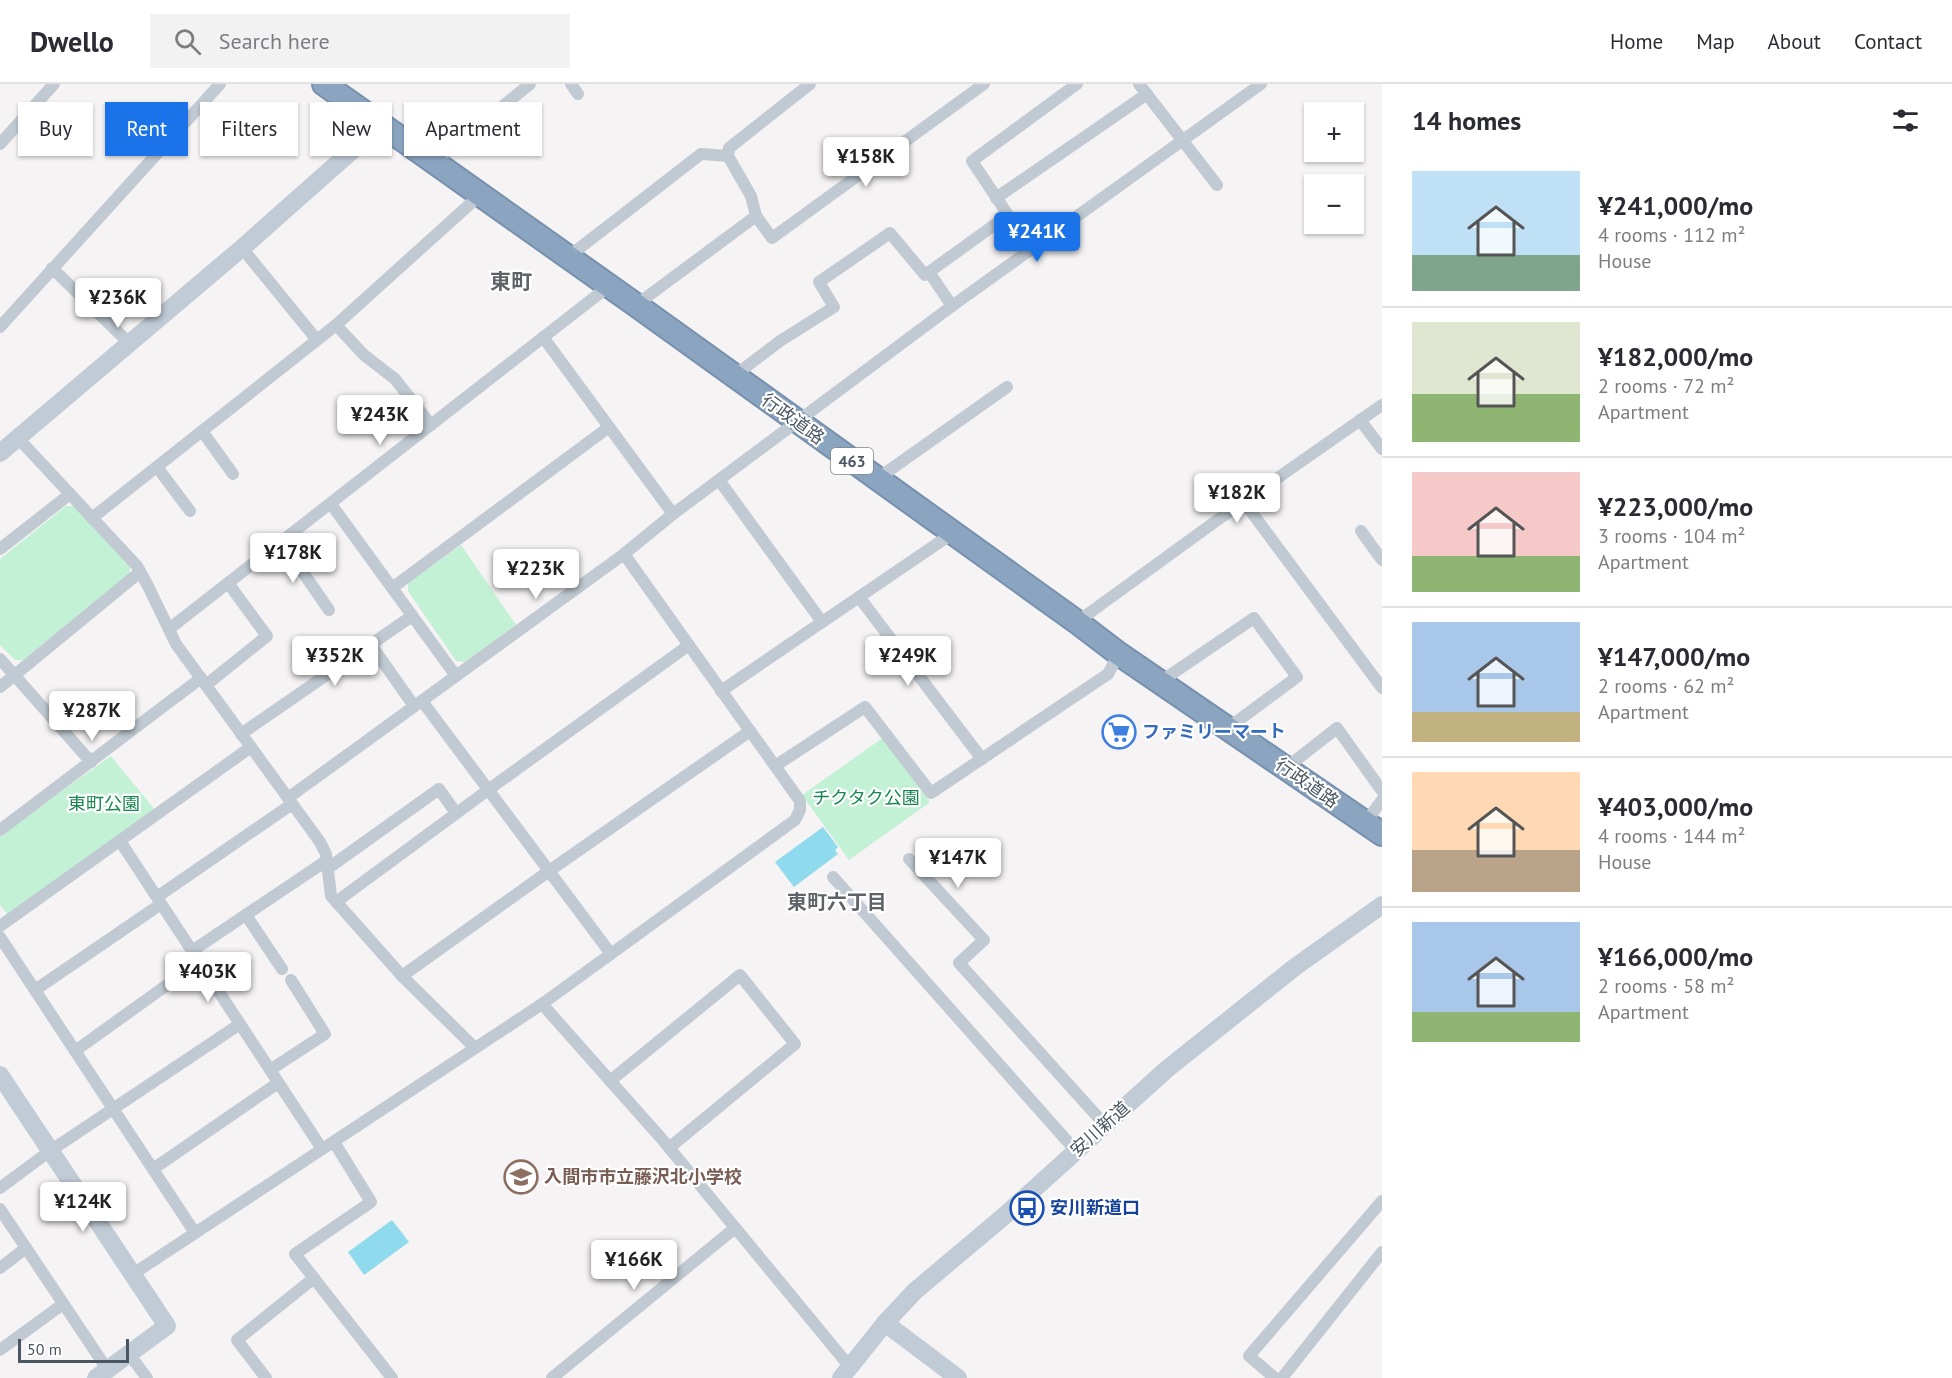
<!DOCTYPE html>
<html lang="en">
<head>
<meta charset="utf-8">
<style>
	body { margin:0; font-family:"PT Sans","Noto Sans JP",sans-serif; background:#f2f2f3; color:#2b2b33; height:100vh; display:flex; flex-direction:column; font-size:22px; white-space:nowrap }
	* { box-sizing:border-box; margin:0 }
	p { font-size:20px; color:#7c7c81 }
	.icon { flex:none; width:33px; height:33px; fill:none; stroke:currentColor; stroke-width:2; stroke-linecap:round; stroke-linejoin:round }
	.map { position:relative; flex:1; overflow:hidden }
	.panel { display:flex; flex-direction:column; background:#fff; width:570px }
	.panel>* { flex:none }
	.hud { position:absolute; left:18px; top:18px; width:570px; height:54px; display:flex; gap:12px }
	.controls { position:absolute; left:1304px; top:18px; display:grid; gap:12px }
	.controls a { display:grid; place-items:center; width:60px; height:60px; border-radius:0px; background:#fff; box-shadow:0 2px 4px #0004; font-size:30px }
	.scale { position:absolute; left:18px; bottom:15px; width:111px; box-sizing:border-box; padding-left:6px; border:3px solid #4a5661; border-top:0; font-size:16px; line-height:21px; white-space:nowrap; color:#4a5661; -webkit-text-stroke:4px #fff; paint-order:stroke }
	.price { position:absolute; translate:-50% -51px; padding:0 14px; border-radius:6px; background:#fff; color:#222; font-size:20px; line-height:39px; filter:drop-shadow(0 2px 3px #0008) }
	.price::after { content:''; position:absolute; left:50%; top:36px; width:18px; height:14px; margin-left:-9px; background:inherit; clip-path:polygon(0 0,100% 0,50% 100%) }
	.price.selected { background:#1a73e8; color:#fff }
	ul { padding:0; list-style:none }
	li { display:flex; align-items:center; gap:18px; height:150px; padding:0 30px }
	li+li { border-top:2px solid #e1e1e2 }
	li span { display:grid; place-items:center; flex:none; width:168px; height:120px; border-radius:0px; color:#555 }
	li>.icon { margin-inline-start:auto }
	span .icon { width:72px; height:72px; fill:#fffc; stroke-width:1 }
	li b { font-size:26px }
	h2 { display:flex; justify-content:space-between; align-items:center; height:72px; padding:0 30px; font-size:26px }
	.tag { padding:0 21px; border-radius:0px; background:#fff; box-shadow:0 2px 4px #0004; font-size:21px; line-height:54px }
	.tag.selected { background:#1a73e8; color:#fff }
	header { display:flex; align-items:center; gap:36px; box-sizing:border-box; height:84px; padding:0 30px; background:#fff; border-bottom:2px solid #e1e1e2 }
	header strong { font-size:28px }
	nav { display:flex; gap:33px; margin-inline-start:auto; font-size:21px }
	.search { width:420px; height:54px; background:#f2f2f3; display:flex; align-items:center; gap:15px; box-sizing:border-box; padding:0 21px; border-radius:0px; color:#7c7c81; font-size:22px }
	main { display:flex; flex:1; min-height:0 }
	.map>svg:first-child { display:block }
	.green { fill:#c3f1d5 }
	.water { fill:#90daee }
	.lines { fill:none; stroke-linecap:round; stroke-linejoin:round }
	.highway-casing { stroke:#7690ad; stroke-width:26 }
	.street { stroke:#c1cad2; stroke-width:12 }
	.secondary { stroke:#c1cbd6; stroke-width:18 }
	.highway { stroke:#8ba5c1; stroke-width:22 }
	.labels { text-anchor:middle; stroke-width:4.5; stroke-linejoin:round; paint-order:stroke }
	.shield { fill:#fff; stroke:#808990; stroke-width:1.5 }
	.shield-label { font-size:16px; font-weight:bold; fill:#4a5661 }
	.street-label { font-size:18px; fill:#4a5661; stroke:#fff }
	.shop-label { font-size:18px; font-weight:bold; fill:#366cbe; stroke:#fff; text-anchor:start }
	.park-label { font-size:18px; fill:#17864f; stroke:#fff }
	.education-label { font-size:18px; font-weight:bold; fill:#785e54; stroke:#fff; text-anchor:start }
	.transit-label { font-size:18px; font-weight:bold; fill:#164399; stroke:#fff; text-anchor:start }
	.neighbourhood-label { font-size:20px; font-weight:bold; fill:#5f6368; stroke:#fff }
	.quarter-label { font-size:21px; font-weight:bold; fill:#5f6368; stroke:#fff }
</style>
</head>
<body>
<header>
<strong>Dwello</strong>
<div class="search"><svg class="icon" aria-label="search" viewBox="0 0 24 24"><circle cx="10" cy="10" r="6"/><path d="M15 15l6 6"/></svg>Search here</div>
<nav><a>Home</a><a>Map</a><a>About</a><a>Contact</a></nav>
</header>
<main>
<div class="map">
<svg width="1382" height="1294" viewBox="0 0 1382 1294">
	<rect width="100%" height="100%" fill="#f5f3f3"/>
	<!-- green -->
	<g class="green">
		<path d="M66,422H74L130,483V490L23,576H15L0,561V475Z"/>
		<path d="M461,461L516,541L465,578L456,577L408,507V499Z"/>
		<path d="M884,653L930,718L849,776L802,711Z"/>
		<path d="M111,672L155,726L7,830L0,821V751Z"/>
	</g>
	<!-- water -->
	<g class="water">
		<path d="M823,743L838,763L835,766L838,770L794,803L775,778Z"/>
		<path d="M392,1136L409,1158L364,1191L348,1168Z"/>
	</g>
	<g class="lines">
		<defs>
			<path id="highway" d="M324,0L636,221L1077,538L1119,570L1382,750"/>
		</defs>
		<!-- highway casing -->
		<use href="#highway" class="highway-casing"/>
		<!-- street -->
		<g class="street">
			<path d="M571,0L578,10"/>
			<path d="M1139,0L1217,101"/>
			<path d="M0,60L54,0"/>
			<path d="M434,78L530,0"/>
			<path d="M996,114L1147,10"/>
			<path d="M756,132L772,154L984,0"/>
			<path d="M242,164L317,256"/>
			<path d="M568,173L701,70L728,72"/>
			<path d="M52,184L129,259"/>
			<path d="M929,188L952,222"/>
			<path d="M636,221L756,132L751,112L728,72L729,64L810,0"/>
			<path d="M336,241L364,271L395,295L431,341"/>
			<path d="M0,243L220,0"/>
			<path d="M543,253L673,430"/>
			<path d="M734,292L780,257L834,223L819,198L890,149L925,191L1008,131L972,77L1077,0"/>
			<path d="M1360,336L1382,365"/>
			<path d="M202,347L233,390"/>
			<path d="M18,354L137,482L148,502L176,560L320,758L326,770L331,812L402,892L475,964"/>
			<path d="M157,383L190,427"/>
			<path d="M877,395L1007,303"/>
			<path d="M719,396L822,538"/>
			<path d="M1244,418L1382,604"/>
			<path d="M331,420L456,592"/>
			<path d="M92,434L336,241L480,111"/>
			<path d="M1361,447L1382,476"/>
			<path d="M282,458L329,526"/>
			<path d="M0,465L70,410"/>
			<path d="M392,504L609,343"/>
			<path d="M859,513L982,675"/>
			<path d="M1077,538L1216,437L1382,321"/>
			<path d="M169,545L609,202"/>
			<path d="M371,561L414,622"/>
			<path d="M0,575L91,678"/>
			<path d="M1160,598L1254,534L1297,593L1228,644"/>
			<path d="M206,601L267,552L228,499"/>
			<path d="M0,603L140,488"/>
			<path d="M721,607L953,449"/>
			<path d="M422,617L611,870"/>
			<path d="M241,650L412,532"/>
			<path d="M775,682L865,623L931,709L1108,590L1119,570"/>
			<path d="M1286,684L1337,644L1382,707"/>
			<path d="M288,714L624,470L673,430L952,222L1261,0"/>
			<path d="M1365,739L1382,716"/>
			<path d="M0,746L201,594"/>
			<path d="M120,757L322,1065"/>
			<path d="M909,775L984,856L959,879L1106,1042"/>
			<path d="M327,785L439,705L456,729"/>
			<path d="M833,793L1076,1067"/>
			<path d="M157,813L292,720"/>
			<path d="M336,818L488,706L689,561"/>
			<path d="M246,831L282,885"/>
			<path d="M0,842L251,663"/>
			<path d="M0,853L195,1149"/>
			<path d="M192,867L326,777"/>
			<path d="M402,892L549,787L750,647"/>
			<path d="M35,906L161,820"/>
			<path d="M542,920L661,1054L850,1283"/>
			<path d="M75,967L199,878"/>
			<path d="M270,986L325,950L291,896"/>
			<path d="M610,997L740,891L795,960L669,1064"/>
			<path d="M334,1058L371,1118L295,1170L392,1294"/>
			<path d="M153,1085L278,999"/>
			<path d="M0,1104L50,1067L240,940"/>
			<path d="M0,1125L107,1285"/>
			<path d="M0,1184L26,1164"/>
			<path d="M133,1190L542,920L795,736L800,726V717L624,470"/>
			<path d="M0,1266L63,1220"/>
			<path d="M129,1270L147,1294"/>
			<path d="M266,1294L237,1256L314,1194"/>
			<path d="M552,1294L735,1144"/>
			<path d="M1275,1294L1249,1272L1382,1117"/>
			<path d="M1282,1294L1382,1168"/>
		</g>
		<!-- secondary -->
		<g class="secondary">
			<path d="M0,369L242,164L381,41"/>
			<path d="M0,991L167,1242L96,1294"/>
			<path d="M885,1239L958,1294"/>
			<path d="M841,1294L885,1239L915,1207L1003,1133L1167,985L1295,883L1382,821"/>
		</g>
		<!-- highway -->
		<use href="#highway" class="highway"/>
	</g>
	<!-- icons -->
	<defs>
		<symbol id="supermarket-ring" viewBox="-11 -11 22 22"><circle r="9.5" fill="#fff" stroke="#3f7fe0" stroke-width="1.5"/><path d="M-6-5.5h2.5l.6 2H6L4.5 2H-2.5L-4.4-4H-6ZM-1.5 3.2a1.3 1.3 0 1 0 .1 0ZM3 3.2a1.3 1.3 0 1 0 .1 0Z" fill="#3f7fe0"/></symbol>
		<symbol id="school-ring" viewBox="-11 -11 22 22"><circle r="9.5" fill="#fff" stroke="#8d6e63" stroke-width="1.5"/><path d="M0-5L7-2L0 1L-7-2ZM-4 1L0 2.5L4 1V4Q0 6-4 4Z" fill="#8d6e63"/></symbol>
		<symbol id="bus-ring" viewBox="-11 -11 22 22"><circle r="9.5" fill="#fff" stroke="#1a4fb4" stroke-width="1.5"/><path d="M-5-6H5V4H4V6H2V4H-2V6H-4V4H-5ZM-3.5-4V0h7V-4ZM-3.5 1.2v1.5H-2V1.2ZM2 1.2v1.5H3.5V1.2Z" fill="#1a4fb4"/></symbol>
	</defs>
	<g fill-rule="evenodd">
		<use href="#supermarket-ring" x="1100" y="629" width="38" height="38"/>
		<use href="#school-ring" x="502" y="1074" width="38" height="38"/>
		<use href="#bus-ring" x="1008" y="1105" width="38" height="38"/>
	</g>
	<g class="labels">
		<!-- shield labels -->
		<rect class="shield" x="831" y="364" width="42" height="26" rx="4.5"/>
		<g class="shield-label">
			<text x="852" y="383">463</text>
		</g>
		<!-- street labels -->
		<g class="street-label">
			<text transform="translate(793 335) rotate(36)" y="6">行政道路</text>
			<text transform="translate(1307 699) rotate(35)" y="6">行政道路</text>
			<text transform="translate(1100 1045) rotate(-42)" y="6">安川新道</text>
		</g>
		<!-- shop labels -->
		<g class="shop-label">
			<text x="1142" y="654">ファミリーマート</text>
		</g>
		<!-- park labels -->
		<g class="park-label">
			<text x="866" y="720">チクタク公園</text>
			<text x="104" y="726">東町公園</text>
		</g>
		<!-- education labels -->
		<g class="education-label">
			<text x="544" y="1099">入間市市立藤沢北小学校</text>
		</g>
		<!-- transit labels -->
		<g class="transit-label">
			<text x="1050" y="1130">安川新道口</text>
		</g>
		<!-- neighbourhood labels -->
		<g class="neighbourhood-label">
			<text x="837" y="825">東町六丁目</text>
		</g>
		<!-- quarter labels -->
		<g class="quarter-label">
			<text x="511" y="205">東町</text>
		</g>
	</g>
</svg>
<div class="controls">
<a>+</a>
<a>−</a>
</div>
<div class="scale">50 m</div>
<b class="price" style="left:866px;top:104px">¥158K</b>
<b class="price selected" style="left:1037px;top:179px">¥241K</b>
<b class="price" style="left:118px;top:245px">¥236K</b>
<b class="price" style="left:380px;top:362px">¥243K</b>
<b class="price" style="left:1237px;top:440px">¥182K</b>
<b class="price" style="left:293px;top:500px">¥178K</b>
<b class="price" style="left:536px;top:516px">¥223K</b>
<b class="price" style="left:335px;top:603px">¥352K</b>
<b class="price" style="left:908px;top:603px">¥249K</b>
<b class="price" style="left:92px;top:658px">¥287K</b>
<b class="price" style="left:958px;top:805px">¥147K</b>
<b class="price" style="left:208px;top:919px">¥403K</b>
<b class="price" style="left:83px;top:1149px">¥124K</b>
<b class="price" style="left:634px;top:1207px">¥166K</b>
<div class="hud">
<a class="tag">Buy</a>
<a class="tag selected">Rent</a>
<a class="tag">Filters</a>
<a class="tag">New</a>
<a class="tag">Apartment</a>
</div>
</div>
<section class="panel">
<h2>14 homes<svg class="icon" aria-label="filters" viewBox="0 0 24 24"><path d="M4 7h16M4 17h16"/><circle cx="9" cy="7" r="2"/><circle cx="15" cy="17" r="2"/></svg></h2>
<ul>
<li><span style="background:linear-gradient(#bfe0f5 70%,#7fa58c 0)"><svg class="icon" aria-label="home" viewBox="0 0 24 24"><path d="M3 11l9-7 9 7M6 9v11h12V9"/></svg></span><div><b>¥241,000/mo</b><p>4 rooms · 112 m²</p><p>House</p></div></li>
<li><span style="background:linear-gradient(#dfe7d0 60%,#8fb573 0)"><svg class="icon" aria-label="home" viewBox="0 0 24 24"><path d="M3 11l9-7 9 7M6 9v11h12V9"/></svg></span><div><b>¥182,000/mo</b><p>2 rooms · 72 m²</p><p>Apartment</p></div></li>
<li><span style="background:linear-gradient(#f6c9c9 70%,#8fb573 0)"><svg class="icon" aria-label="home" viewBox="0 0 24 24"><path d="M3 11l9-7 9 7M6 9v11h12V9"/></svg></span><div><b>¥223,000/mo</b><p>3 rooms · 104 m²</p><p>Apartment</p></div></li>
<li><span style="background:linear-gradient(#a9c7e8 75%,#c2b280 0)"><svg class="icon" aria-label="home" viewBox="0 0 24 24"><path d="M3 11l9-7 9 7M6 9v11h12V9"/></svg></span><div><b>¥147,000/mo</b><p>2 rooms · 62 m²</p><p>Apartment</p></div></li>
<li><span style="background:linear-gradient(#ffd9b3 65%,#b9a48a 0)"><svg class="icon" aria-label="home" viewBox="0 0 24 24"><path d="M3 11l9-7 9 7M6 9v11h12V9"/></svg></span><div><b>¥403,000/mo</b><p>4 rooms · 144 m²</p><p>House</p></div></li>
<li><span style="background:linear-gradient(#a9c7e8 75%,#8fb573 0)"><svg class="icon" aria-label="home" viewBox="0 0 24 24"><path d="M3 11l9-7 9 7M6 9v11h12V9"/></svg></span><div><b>¥166,000/mo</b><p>2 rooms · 58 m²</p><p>Apartment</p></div></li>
</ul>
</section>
</main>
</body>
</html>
